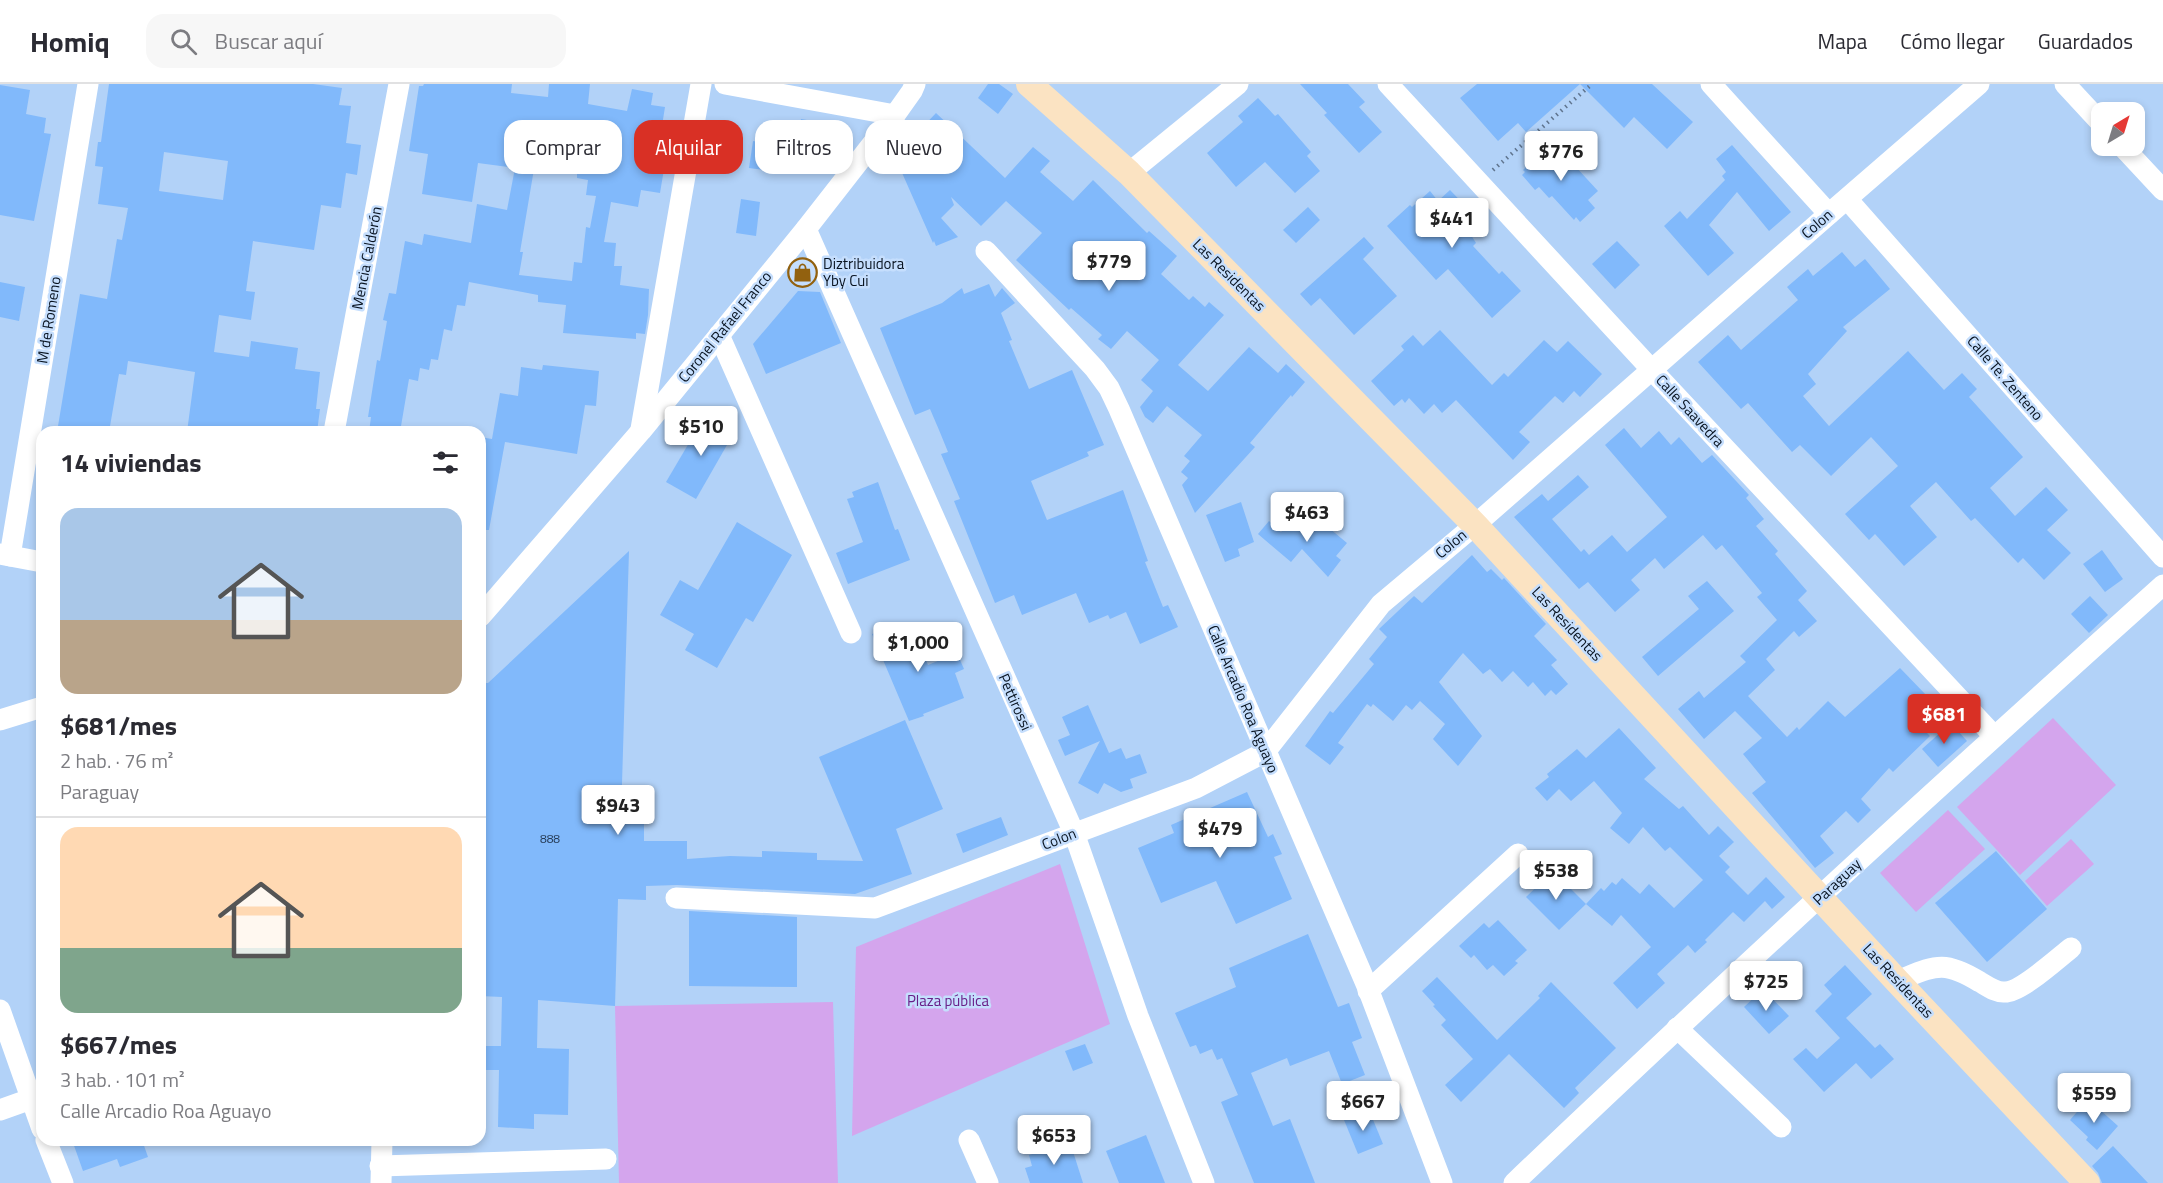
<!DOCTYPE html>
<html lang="es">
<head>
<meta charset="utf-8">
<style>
	body { margin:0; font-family:"Titillium Web",sans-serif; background:#f7f7f7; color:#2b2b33; height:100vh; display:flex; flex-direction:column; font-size:22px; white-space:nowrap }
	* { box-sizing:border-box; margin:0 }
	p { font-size:20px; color:#7c7c81 }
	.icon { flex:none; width:33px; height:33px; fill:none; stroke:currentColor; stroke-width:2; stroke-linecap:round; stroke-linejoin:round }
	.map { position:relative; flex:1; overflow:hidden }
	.drawer { position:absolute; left:36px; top:342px; width:450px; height:720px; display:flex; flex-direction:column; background:#fff; border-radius:18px; box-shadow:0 3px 9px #0003 }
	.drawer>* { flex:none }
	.banner { position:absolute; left:504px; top:36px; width:570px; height:54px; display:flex; gap:12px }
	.needle { width:39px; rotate:38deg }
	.controls { position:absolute; left:2091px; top:18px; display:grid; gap:12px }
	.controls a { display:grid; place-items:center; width:54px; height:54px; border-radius:12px; background:#fff; box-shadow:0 3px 9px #0003; font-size:30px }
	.price { position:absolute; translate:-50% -51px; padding:0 14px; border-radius:6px; background:#fff; color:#222; font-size:20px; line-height:39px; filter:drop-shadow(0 2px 3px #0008) }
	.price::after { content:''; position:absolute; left:50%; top:36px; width:18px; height:14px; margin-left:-9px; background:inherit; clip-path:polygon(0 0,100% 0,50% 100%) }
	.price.selected { background:#d93025; color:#fff }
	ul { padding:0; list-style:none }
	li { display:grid; align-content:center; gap:12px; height:318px; padding:0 24px }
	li+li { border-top:2px solid #e1e1e2 }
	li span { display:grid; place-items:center; height:186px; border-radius:18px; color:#555 }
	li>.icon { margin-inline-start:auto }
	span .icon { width:108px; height:108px; fill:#fffc; stroke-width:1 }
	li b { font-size:26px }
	h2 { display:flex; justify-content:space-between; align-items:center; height:72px; padding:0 24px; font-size:26px }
	.pill { padding:0 21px; border-radius:18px; background:#fff; box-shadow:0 3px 9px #0003; font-size:21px; line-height:54px }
	.pill.selected { background:#d93025; color:#fff }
	header { display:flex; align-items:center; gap:36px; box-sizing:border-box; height:84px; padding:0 30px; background:#fff; border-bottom:2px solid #e1e1e2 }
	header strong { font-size:28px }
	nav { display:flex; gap:33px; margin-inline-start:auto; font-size:21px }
	.search { width:420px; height:54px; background:#f7f7f7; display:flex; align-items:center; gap:15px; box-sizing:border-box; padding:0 21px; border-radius:18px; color:#7c7c81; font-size:22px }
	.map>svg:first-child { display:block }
	.green { fill:#d4a5ed }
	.building { fill:#81b9fb; fill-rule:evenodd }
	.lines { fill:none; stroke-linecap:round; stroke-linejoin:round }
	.path { stroke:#60758f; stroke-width:4; stroke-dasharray:1.5 4.5; stroke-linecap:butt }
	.minor { stroke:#fff; stroke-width:21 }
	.major { stroke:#fbe3c2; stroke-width:26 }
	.labels { text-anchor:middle; stroke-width:5; stroke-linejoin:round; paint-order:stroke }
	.number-label { font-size:12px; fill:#263c57 }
	.street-label { font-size:15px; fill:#081320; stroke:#c5defd }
	.poi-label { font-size:15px; fill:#081320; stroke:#c5defd; text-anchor:start }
	.park-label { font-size:15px; fill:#691f88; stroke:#c5defd }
</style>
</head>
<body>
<header>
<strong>Homiq</strong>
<div class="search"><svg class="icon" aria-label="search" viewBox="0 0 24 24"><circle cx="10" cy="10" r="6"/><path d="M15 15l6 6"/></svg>Buscar aquí</div>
<nav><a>Mapa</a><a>Cómo llegar</a><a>Guardados</a></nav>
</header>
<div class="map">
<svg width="2163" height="1099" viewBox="0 0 2163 1099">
	<rect width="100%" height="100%" fill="#b2d2f8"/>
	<!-- green -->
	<g class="green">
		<path d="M2053,634L2116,701L2020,791L1957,723Z"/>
		<path d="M1948,726L1985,765L1916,828L1880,789Z"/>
		<path d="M2071,755L2094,780L2047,822L2025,797Z"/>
		<path d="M1060,780L1110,940L852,1052L856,863Z"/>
		<path d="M833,918L838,1099H619L615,922Z"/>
	</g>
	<!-- building -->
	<g class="building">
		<path d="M109,0H313L342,4L339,21L351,22L346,59L361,61L357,91L346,89L341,124L321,121L314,166L253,157L246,207L255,208L251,236L219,231L214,268L249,273L251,257L298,264L295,285L320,288L316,325H320L317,348H187L195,288L128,277L126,291L119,290L109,348H57L80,210L107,215L117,155L122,156L128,124L98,120L103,83L95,82L98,58H101ZM164,68L228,77L223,116L159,107Z"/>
		<path d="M424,0H512L511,9L548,13L549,0H590L588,20L627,27L632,5L653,9L651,21L665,23L661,48L670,49L660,109L641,106L638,123L611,118L604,158L616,159L614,182H622L620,201L649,205L648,231L645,250L636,249V255L563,249L566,221L538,218V211L469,198L465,222L457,221L452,247L444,245L438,276L431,275L429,286L420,284L418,297L409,295L400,348H369L371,333H368L377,276L380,277L387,237L383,236L389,209L396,210L405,157L422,161L424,150L471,159L477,120L507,126L515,84L478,79L472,118L422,110L428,70L409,67L419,2H423ZM534,85L577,90V94L588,96L586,111L596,112L590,144L586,143L582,179L574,178L572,197L519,191L523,168H520Z"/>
		<path d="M988,0H999L1013,10L998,30L978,14Z"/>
		<path d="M1300,0H1348L1365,18L1359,23L1382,48L1359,69L1324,31L1327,29Z"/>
		<path d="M1477,0H1652L1693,38L1667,65L1634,33L1624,44L1580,0L1526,48L1518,39L1498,57L1460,14Z"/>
		<path d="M0,1L30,6L26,30L46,34L44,49L51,50L34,137L0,131Z"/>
		<path d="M1258,14L1275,32L1278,30L1311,68L1307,72L1320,87L1295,109L1265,78L1236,103L1207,69L1243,38L1238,32Z"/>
		<path d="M936,29L1005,94L1033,63L1050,77L1040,88L1073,117L1093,96L1147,149L1149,147L1177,172L1161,190L1189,216L1193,212L1205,223L1209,218L1224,231L1178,281L1208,307L1249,263L1278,289L1286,280L1305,298L1292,313L1291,311L1250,359L1255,363L1195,429L1182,401L1188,394L1181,388L1190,377L1184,372L1202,351L1167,322L1153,339L1145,333L1140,323L1153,307L1141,296L1159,276L1127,247L1111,265L1098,255L1102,251L1071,224L1069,226L1016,176L1042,149L1006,117L981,142L951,113L954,121L941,134L958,153L936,162L934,157L933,159L899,82L923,55L917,49Z"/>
		<path d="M801,35L842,42L836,85L795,79Z"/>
		<path d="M753,57L775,61L772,87L749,84Z"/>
		<path d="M1553,58L1598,107L1588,116L1595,124L1580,138L1576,133L1574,136L1552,112L1549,114L1539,103L1535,106L1522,91L1525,88L1523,86Z"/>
		<path d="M1732,61L1791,128L1769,147L1737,108L1709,141L1734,169L1708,192L1664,142L1680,127L1687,135L1725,96L1722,92L1726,88L1716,75Z"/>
		<path d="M1450,106L1476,133L1466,143L1476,159L1473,162L1499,190L1502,187L1521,207L1492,234L1448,185L1436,196L1387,142L1410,121L1412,123L1430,107L1438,117Z"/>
		<path d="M741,115L760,118L756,152L736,149Z"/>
		<path d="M1308,123L1320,136L1296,159L1283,146Z"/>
		<path d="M1364,153L1374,164L1363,175L1397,212L1354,251L1320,214L1311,222L1300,210Z"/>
		<path d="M1617,157L1640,181L1615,205L1592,180Z"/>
		<path d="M1842,168L1855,183L1865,175L1890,205L1843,243L1847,247L1808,290L1816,300L1803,312L1829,342L1908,267L1944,306L1962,289L1977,305L1969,313L2023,373L1990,404L2015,432L2046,403L2068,426L2047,446L2071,469L2044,496L2023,474L2018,479L1975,434L1971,437L1936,398L1910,422L1937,453L1904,482L1875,450L1869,456L1845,430L1898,382L1871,353L1831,392L1800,361L1792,368L1748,319L1741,325L1698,278L1728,251L1741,266L1798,216L1787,203L1808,185L1813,192Z"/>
		<path d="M0,198L25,203L19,237L0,233Z"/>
		<path d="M989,200L995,213L1002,204L1015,219L1001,229L1012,256L1009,257L1029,305L1072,286L1104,361L1087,368L1089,372L1031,397L1047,436L1123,406L1148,477L1145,478L1163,523L1168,521L1178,543L1140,560L1126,528L1110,535L1108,531L1089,539L1076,509L1022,531L1014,511L995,519L954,417L960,415L941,370L948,368L939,346L930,325L915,331L880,244L942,219L962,204L964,210Z"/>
		<path d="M798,207L820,208L841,259L766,290L753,260Z"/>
		<path d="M1440,246L1492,301L1504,289L1508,293L1544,256L1557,268L1568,257L1602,290L1580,313L1574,307L1563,319L1555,312L1519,348L1530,358L1513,376L1456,316L1442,329L1434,320L1424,330L1409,314L1405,319L1402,315L1394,322L1371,297L1404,266L1401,262L1413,251L1423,262Z"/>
		<path d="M543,281L599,287L596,322L585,321L577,370L505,358L489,446H480V353L492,355L500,309L518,312L521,283L542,286Z"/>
		<path d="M706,330L735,347L696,415L666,398Z"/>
		<path d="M1624,344L1641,364L1659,347L1671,361L1679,353L1702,379L1712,371L1749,411L1746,414L1764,435L1756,442L1778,467L1775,470L1807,507L1798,516L1817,537L1799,553L1794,547L1766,575L1775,586L1748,612L1787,653L1797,643L1799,646L1828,617L1845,633L1900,584L1928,613L1910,632L1930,652L1893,688L1889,684L1861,715L1871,726L1858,739L1846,727L1820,752L1834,769L1815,784L1752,709L1766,698L1743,670L1762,654L1735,627L1704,655L1678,625L1699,607L1704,614L1746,578L1740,572L1777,536L1757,513L1762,509L1722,461L1716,466L1703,451L1664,485L1655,474L1631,496L1640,506L1615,528L1588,498L1579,505L1514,433L1542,410L1548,417L1578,391L1589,403L1552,435L1581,468L1584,465L1589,471L1612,451L1627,468L1667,433L1605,361Z"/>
		<path d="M878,398L895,446L898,445L910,476L848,500L836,469L863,458L847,415L854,413L852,408Z"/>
		<path d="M1241,418L1254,458L1238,465L1240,472L1225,478L1206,431Z"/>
		<path d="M1317,434L1347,459L1336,472L1341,476L1328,493L1302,465L1291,478L1258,450L1269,437L1281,448L1291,436L1306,448Z"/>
		<path d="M737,438L792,471L753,538L746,534L717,584L685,566L694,550L660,531L680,496L698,506Z"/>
		<path d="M2102,466L2123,495L2105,508L2083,480Z"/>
		<path d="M629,467L621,733H644V757H687V775L730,772L762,773V767L817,769V776L863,777L819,673L905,636L943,725L896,745L912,790L855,810L677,801L646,802V816L618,815L615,922L538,916L537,964L569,965L568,1031L534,1030V1045L498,1043L499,986H480V962H501L502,913L480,912V599H488Z"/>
		<path d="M1472,471L1487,488L1491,485L1502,496L1504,494L1546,540L1534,552L1557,576L1551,581L1568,600L1556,611L1551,606L1545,612L1533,598L1528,603L1513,587L1502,598L1490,585L1483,590L1463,569L1439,598L1482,652L1458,682L1433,655L1445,640L1420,617L1412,626L1406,621L1393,637L1373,620L1371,623L1367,620L1338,659L1344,663L1330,681L1305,662L1330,627L1333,629L1374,580L1369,575L1387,553L1379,545L1414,512L1422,519Z"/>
		<path d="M1707,497L1734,527L1658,592L1642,573L1699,525L1688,512Z"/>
		<path d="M2090,512L2108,531L2089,549L2071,530Z"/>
		<path d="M898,540L903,552L914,548L928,581L957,569L964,585L955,589L964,614L923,630L924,632L909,637L872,550Z"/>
		<path d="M1088,621L1109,669L1121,664L1126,675L1140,670L1147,689L1130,695L1133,704L1121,708L1104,699L1098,710L1078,699L1100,657L1065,672L1058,656L1070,651L1062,633Z"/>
		<path d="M1951,639L1967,657L1938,683L1922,665Z"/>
		<path d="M1619,644L1656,684L1644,695L1679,725L1683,722L1709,751L1718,742L1734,758L1719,772L1730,783L1725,788L1748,811L1766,793L1785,813L1772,825L1765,817L1744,838L1733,828L1705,856L1707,858L1695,869L1688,861L1657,890L1665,899L1637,925L1613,899L1651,863L1621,831L1612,842L1586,820L1601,804L1604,807L1612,798L1616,801L1622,794L1640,810L1649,800L1674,824L1703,796L1670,763L1665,767L1643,743L1629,760L1610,744L1622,729L1594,697L1571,717L1559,705L1547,717L1535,704L1549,693L1547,690L1577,665L1586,674Z"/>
		<path d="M1247,708L1268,753L1273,750L1282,770L1274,773L1292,815L1236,840L1216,797L1161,819L1138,764L1174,749L1171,741Z"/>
		<path d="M1001,733L1008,751L963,769L956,750Z"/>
		<path d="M1996,767L2047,825L1987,878L1935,819Z"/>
		<path d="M1553,787L1586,820L1559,846L1526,813Z"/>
		<path d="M689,827L797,833V903L689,902Z"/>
		<path d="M1498,836L1527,866L1515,877L1518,879L1504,892L1493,881L1487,886L1474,871L1471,874L1459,862L1484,839L1489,844Z"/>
		<path d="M1308,850L1338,923L1349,919L1362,954L1352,958L1365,991L1342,1000L1329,967L1290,982L1287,974L1251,989L1273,1042L1290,1035L1315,1099H1254L1221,1018L1238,1011L1222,974L1217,976L1212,965L1200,970L1196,961L1190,963L1175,929L1236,903L1229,884Z"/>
		<path d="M1845,881L1872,910L1846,934L1875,964L1880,960L1894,975L1871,995L1856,979L1824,1008L1793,975L1806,964L1817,975L1840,954L1815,927L1832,910L1824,901Z"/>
		<path d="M1437,893L1497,956L1540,914L1538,912L1551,898L1616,964L1575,1004L1579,1009L1564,1024L1509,970L1461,1018L1445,1001L1473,975L1441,941L1446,936L1433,922L1435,921L1422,907Z"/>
		<path d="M1763,905L1789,932L1769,950L1744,923Z"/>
		<path d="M1085,960L1093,979L1073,987L1065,967Z"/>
		<path d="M2088,1015L2118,1042L2097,1066L2086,1056L2088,1053L2070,1036Z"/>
		<path d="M1369,1026L1383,1060L1358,1070L1344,1036Z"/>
		<path d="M1146,1051L1165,1099H1119L1106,1067Z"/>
		<path d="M72,1056H142L148,1073L120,1083L117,1075L83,1087Z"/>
		<path d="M1070,1058L1083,1099H1030L1025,1084L1032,1082L1029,1071Z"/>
		<path d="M2113,1062L2148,1099H2102L2098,1089L2092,1082Z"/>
	</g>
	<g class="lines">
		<!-- path -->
		<path class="path" d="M1493,86L1592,0"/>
		<!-- minor -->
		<g class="minor">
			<path d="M725,0L895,31"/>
			<path d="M1388,0L1651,285L1994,652"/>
			<path d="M1711,0L1829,130"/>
			<path d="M2065,0L2102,40"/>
			<path d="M2122,62L2163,106"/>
			<path d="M1129,89L1238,0"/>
			<path d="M1847,115L2163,473"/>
			<path d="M806,145L1074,749L1138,932L1204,1099"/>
			<path d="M986,167L1095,285L1109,304L1119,325L1367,902L1442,1099"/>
			<path d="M719,251L851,549"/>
			<path d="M641,345L701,0"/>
			<path d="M334,348L399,0"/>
			<path d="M0,470L42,478"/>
			<path d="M10,472L88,0"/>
			<path d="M480,533L641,347L806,145L895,31L912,7L915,0"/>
			<path d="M0,636L42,623"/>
			<path d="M676,814L875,824L1196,704L1265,668L1381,520L1475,441L1829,130L1979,0"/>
			<path d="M1897,897C1935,882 1943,875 1980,898C1987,902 1996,909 2005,908C2021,908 2057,875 2071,864"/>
			<path d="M1368,907L1518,770"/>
			<path d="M0,926L42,1045"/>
			<path d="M1677,944L1781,1043"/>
			<path d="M0,1026L42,1011"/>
			<path d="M46,1056L63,1099"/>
			<path d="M969,1056L988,1099"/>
			<path d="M380,1082L606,1075"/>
			<path d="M381,1099L382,1056"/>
			<path d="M1514,1099C1727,896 1944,697 2163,501"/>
		</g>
		<!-- major -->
		<path class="major" d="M1029,0L1129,89L1475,441L1897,897L2087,1099"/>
	</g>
	<!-- icons -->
	<defs>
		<symbol id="shop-ring" viewBox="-11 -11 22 22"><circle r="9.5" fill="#c5defd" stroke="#92610f" stroke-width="1.5"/><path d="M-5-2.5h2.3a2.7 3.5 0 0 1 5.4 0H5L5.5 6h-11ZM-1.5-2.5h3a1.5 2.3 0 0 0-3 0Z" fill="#92610f"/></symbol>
	</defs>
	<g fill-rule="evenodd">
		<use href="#shop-ring" x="786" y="172" width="33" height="33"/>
	</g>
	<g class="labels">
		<!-- number labels -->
		<g class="number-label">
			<text x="550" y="759">888</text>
		</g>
		<!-- street labels -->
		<g class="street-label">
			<text transform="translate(1817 140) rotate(-41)" y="5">Colon</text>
			<text transform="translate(367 174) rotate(-79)" y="5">Mencia Calderón</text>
			<text transform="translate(1229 191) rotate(45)" y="5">Las Residentas</text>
			<text transform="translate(49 236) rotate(-81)" y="5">M de Romeno</text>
			<text transform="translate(725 243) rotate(-51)" y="5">Coronel Rafael Franco</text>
			<text transform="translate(2005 294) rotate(49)" y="5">Calle Te. Zenteno</text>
			<text transform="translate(1690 327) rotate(47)" y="5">Calle Saavedra</text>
			<text transform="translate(1451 460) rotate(-40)" y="5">Colon</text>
			<text transform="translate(1567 540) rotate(47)" y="5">Las Residentas</text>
			<text transform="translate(1243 615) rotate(67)" y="5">Calle Arcadio Roa Aguayo</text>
			<text transform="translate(1015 618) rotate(66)" y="5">Pettirossi</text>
			<text transform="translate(1059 755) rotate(-21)" y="5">Colon</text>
			<text transform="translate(1837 798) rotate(-43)" y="5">Paraguay</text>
			<text transform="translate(1898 897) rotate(47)" y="5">Las Residentas</text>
		</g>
		<!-- poi labels -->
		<g class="poi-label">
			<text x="823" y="185">Diztribuidora<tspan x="823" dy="17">Yby Cui</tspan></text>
		</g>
		<!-- park labels -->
		<g class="park-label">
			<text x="948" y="922">Plaza pública</text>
		</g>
	</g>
</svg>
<div class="controls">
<a><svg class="needle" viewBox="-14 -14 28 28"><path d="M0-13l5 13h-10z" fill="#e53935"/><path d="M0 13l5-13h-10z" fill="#7c7c81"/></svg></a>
</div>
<b class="price" style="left:1561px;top:98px">$776</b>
<b class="price" style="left:1452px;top:165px">$441</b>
<b class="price" style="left:1109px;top:208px">$779</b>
<b class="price" style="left:701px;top:373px">$510</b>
<b class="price" style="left:1307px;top:459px">$463</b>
<b class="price" style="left:918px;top:589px">$1,000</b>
<b class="price selected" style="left:1944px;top:661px">$681</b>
<b class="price" style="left:618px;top:752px">$943</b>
<b class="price" style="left:1220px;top:775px">$479</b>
<b class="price" style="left:1556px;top:817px">$538</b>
<b class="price" style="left:1766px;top:928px">$725</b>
<b class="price" style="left:2094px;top:1040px">$559</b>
<b class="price" style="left:1363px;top:1048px">$667</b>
<b class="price" style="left:1054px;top:1082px">$653</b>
<div class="banner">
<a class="pill">Comprar</a>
<a class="pill selected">Alquilar</a>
<a class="pill">Filtros</a>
<a class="pill">Nuevo</a>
</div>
<section class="drawer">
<h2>14 viviendas<svg class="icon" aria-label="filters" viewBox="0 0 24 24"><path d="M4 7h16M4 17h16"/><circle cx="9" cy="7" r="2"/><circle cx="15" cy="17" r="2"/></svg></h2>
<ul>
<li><span style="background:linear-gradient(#a9c7e8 60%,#b9a48a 0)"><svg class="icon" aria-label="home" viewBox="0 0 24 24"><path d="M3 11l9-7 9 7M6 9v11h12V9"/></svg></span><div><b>$681/mes</b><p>2 hab. · 76 m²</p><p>Paraguay</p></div></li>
<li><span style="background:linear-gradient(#ffd9b3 65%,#7fa58c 0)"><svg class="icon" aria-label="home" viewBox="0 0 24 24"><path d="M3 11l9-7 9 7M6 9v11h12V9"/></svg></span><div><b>$667/mes</b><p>3 hab. · 101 m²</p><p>Calle Arcadio Roa Aguayo</p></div></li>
</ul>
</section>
</div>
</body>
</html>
